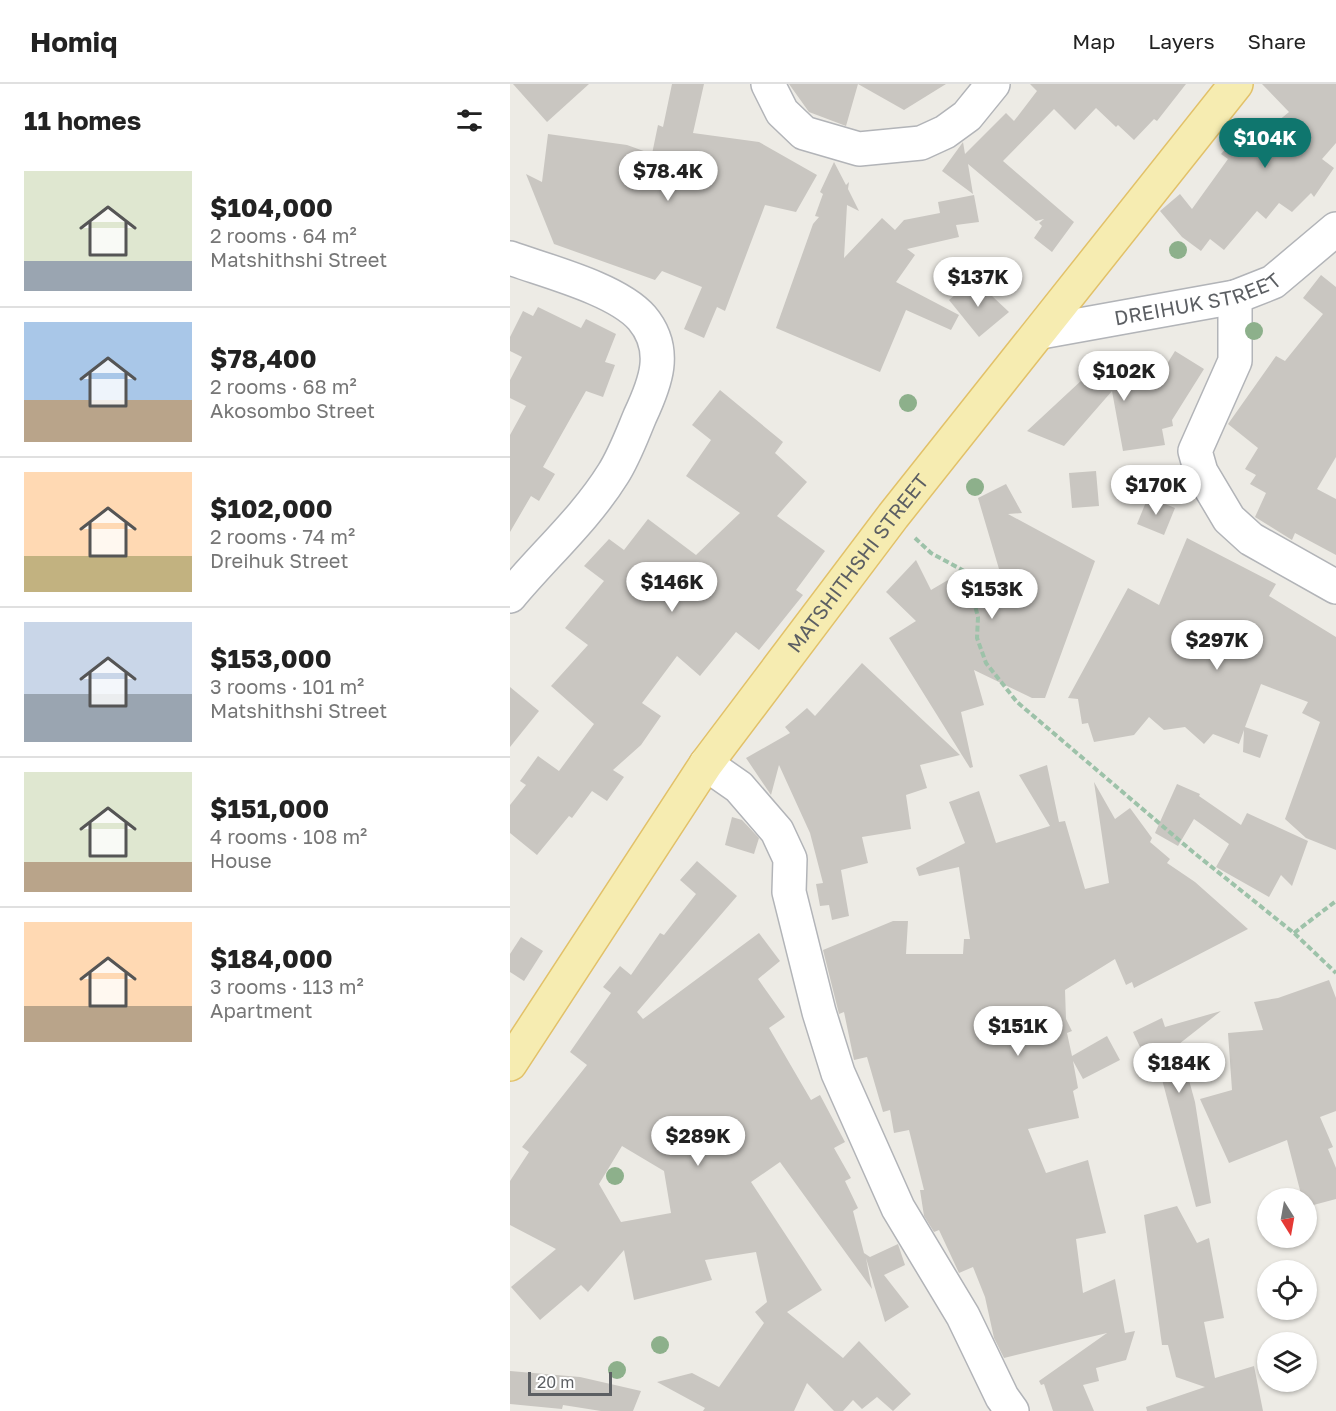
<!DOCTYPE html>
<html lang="en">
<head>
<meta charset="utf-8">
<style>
	body { margin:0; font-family:"Golos Text",sans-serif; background:#f6f6f6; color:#222; height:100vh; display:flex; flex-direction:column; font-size:22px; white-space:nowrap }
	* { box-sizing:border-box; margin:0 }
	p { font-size:20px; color:#767676 }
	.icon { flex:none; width:33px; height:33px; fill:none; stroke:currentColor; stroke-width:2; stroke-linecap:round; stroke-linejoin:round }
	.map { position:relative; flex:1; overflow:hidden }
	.side { display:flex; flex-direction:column; background:#fff; width:510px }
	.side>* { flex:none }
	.needle { width:39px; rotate:169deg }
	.fabs { position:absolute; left:747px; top:1104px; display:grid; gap:12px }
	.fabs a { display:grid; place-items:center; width:60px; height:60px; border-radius:50%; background:#fff; box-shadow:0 2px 4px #0004; font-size:30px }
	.scale { position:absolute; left:18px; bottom:15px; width:84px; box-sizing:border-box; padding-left:6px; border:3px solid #5c5f63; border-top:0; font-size:16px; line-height:21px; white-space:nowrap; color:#5c5f63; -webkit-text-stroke:4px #fff; paint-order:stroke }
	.price { position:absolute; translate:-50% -51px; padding:0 14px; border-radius:21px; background:#fff; color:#222; font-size:20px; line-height:39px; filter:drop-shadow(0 2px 3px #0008) }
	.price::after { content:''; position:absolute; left:50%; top:36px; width:18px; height:14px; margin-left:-9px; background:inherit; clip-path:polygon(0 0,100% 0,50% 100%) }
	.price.selected { background:#0f766e; color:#fff }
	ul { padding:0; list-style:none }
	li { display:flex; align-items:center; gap:18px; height:150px; padding:0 24px }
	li+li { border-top:2px solid #e0e0e0 }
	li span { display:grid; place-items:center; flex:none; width:168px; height:120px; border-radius:0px; color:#555 }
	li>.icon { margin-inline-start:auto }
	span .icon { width:72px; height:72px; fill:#fffc; stroke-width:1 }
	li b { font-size:26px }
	h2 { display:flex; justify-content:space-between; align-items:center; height:72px; padding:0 24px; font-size:26px }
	header { display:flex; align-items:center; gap:36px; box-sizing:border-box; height:84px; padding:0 30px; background:#fff; border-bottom:2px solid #e0e0e0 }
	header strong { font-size:28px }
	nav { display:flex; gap:33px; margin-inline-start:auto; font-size:21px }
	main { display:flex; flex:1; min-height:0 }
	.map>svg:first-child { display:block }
	.building { fill:#c9c6c1; fill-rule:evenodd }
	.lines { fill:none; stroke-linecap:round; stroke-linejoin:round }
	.minor-casing { stroke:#b2b4b8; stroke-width:36 }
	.major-casing { stroke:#e2c169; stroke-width:36 }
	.path { stroke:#9dc2a9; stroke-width:4; stroke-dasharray:6 3; stroke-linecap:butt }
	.minor { stroke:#fff; stroke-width:33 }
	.major { stroke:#f6ecb1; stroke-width:33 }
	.tree { fill:#8db08b }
	.labels { text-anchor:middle; stroke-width:5; stroke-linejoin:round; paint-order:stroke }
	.street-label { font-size:20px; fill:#5c5f63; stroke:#fff }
</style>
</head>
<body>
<header>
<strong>Homiq</strong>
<nav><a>Map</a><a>Layers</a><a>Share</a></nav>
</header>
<main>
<section class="side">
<h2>11 homes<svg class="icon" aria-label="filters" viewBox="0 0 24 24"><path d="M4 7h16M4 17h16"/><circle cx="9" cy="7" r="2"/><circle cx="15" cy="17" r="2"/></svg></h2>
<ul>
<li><span style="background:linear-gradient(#dfe7d0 75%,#9aa5b1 0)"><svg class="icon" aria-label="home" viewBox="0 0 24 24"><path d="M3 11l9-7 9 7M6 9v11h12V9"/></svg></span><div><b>$104,000</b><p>2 rooms · 64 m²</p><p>Matshithshi Street</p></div></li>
<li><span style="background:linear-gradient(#a9c7e8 65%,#b9a48a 0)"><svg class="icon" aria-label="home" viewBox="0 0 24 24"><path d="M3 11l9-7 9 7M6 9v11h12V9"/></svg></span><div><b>$78,400</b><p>2 rooms · 68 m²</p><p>Akosombo Street</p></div></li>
<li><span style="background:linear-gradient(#ffd9b3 70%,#c2b280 0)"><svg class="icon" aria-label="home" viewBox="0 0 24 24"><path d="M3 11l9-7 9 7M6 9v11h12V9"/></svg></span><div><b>$102,000</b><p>2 rooms · 74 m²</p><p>Dreihuk Street</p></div></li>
<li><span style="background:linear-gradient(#c9d6e8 60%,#9aa5b1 0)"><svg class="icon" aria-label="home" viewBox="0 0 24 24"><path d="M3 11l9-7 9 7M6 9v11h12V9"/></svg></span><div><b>$153,000</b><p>3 rooms · 101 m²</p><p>Matshithshi Street</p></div></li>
<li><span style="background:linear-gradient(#dfe7d0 75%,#b9a48a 0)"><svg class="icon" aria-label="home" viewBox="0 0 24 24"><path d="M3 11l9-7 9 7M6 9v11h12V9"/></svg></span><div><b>$151,000</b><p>4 rooms · 108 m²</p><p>House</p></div></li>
<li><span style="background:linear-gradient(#ffd9b3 70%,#b9a48a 0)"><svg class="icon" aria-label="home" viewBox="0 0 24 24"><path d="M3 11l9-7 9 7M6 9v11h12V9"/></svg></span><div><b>$184,000</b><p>3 rooms · 113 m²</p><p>Apartment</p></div></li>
</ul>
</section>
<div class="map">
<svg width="826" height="1327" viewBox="0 0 826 1327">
	<rect width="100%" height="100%" fill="#edebe5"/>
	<!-- building -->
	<g class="building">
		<path d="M3,0H79L37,38Z"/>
		<path d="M162,0H194L183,49L249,58L307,91L286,128L255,121L215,227L207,223L194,254L174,245L192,203L152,187L145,196L44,160L16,90L32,98L38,50L117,61L142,70L148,41L153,43Z"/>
		<path d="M279,0H436L394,26L348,0L336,42L299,28Z"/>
		<path d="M520,0H676L647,37L644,35L624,56L608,41L606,43L586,24L565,46L544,25L493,77L564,138L542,168L524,154L532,142L529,139L534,135L526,137L458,80L463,110L432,87L453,58L455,70L496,29L504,37L527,7Z"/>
		<path d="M752,0H826V59L812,75L824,84L804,113L801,109L782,128L769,119L756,135L747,127L714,166L700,155L691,167L672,153L650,127L670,110L682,125L718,75L711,70L727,52L737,63L779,28Z"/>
		<path d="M324,78L336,101L339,98L338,105L349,127L337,121L334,174L372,134L385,146L394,136L430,129L428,118L464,111L469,138L446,141L449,153L397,165L405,171L386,198L449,231L441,246L396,226L370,288L266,244L303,140L309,133L305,132L313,110L310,108Z"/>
		<path d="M811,191L826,203V373L807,405L826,415V471L785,449L782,456L745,433L756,409L740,400L746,391L735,385L748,364L718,340L766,272L775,277L813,230L793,214Z"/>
		<path d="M464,195L499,228L469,253L439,216Z"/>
		<path d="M28,223L71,244L76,235L106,250L95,278L105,281L93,313L76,307L33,383L45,390L29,417L21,412L0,448V351L16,322L0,314V296L12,273L0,267V253L13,227L23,232Z"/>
		<path d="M665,267L694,285L662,336L663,342L652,345L655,361L613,367L602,307L554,362L517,347L573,295L580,275L594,280L596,274L649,293Z"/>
		<path d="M210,306L273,358L265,369L297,398L267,432L315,467L286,506L293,511L249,566L226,548L190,592L167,572L132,619L151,632L131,661L103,686L114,693L97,717L82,707L62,734L59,732L27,771L0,749V721L16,701L10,697L28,672L49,687L84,640L41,602L78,561L55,544L94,497L74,482L99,455L114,466L138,435L186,471L230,429L176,392L201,356L182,341Z"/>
		<path d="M586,387L589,422L562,424L559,389Z"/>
		<path d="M496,400L512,429L498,430L585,477L535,614H522L464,586L474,621L451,628L463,683L460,684L379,554L406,537L376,508L406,476L421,506L438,496L452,519L497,512L468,414Z"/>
		<path d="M638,413L665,424L654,451L627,440Z"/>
		<path d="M677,454L766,500L759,512L826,553V766L796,754L775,735L810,638L792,629L798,618L751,600L735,643L758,651L750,674L733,668L734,646L729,660L703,650L694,660L675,643L654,646L639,633L624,651L584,658L578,639L572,640L568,615L558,614L618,504L649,521Z"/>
		<path d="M352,579L450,671L410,681L417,704L396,711L401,745L352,753L358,779L331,786L339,832L322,836L319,821L310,822L306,800L313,799L300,749L269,681L261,711L236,674L280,649L275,643L297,624L305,632Z"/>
		<path d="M0,603L29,627L0,663Z"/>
		<path d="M537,681L549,738L555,737L575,805L599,799L584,698L605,735L620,724L642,754L640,758L660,775L657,779L685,798L738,845L624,904L622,898L616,901L605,875L555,906L556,935L562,947L557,949L562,972L597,952L610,976L573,995L563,977L568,1004L563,1007L569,1034L518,1045L536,1089L578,1076L596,1149L566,1155L573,1209L605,1195L615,1249L625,1247L616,1276L586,1284L589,1297L573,1301L584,1327H543L534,1300L531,1301L529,1297L597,1249L494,1274L484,1254L475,1213L463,1183L449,1189L429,1146L424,1148L414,1132L410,1106H414L399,1046L384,1049L380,1026L373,1028L357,973L344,976L334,928L329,930L313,866L383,837H398L396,870H453L454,855H460L449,783L409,792L406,784L455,759L439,718L469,707L486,759L540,742L509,691Z"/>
		<path d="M667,700L690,710L689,712L731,741L737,729L798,757L782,802L771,791L759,813L706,783L719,760L684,735L668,762L645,749Z"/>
		<path d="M222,733L232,736L249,754L244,770L215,761Z"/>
		<path d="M187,777L227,812L127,928L133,935L249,849L270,877L248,895L275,933L259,944L301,1016L310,1011L335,1058L324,1064L341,1094L335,1097L348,1124L343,1127L354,1169L360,1173L388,1160L395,1181L374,1191L399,1223L375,1238L356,1174L362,1205L270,1078L241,1098L312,1206L277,1228L333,1274L349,1257L401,1310L383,1327L367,1313L352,1325L343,1316L333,1327H324L297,1299L284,1327H193L195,1324L147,1298L182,1289L209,1303L254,1239L245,1228L257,1218L246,1168L195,1176L202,1196L124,1216L114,1166L78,1208L71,1201L30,1236L1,1203L46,1165L0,1141V1097L19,1068L12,1063L77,981L60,968L101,909L93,903L110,882L121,891L150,849L154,851L186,810L170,796ZM112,1062L154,1087L161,1129L111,1138L89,1100Z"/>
		<path d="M11,853L33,867L14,897L0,888V870Z"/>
		<path d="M819,896L826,914V1027L810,1033L823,1063L818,1065L826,1084V1115L796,1123V1114H792L777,1056L719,1079L690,1015L722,1006L718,949L753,946L744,918L768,914Z"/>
		<path d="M711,927L669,960L685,1018L701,1119L686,1123L646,973L637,978L623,948L652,934L655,943Z"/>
		<path d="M667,1122L687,1159L699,1154L714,1234L694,1238L705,1294L744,1282L753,1327H637L636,1323L695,1303L666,1293L658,1261H652L634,1131Z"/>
		<path d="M0,1287L70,1293L131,1307L123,1327H91L53,1321L52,1325L0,1320Z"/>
	</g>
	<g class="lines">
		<defs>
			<g id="minor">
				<path d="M258,0L272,28L294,49L349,65L411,59L435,48L457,32L483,0"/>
				<path d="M0,174C36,187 107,205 132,234C159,266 145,300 130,332C122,351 114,373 103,390C75,435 34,471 0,512"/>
				<path d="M725,213V277L685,367L691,388L719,435L741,455L826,503"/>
				<path id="s1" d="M531,248L725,213L763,198L826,145"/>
				<path d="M196,680L229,703L267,747L280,775L279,808L309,928L328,989L388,1124L453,1232L492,1313L502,1327"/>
			</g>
			<g id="major">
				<path id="s2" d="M0,980L196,680L383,432L726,0"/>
			</g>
		</defs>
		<!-- minor casing -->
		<use href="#minor" class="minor-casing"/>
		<!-- major casing -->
		<use href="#major" class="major-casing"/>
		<!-- path -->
		<g class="path">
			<path d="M405,454L421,469L456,488L468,533L467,554L476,579L507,618L683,768L784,849L826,889"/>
			<path d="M784,849L826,817"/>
		</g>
		<!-- minor -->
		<use href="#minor" class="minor"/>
		<!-- major -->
		<use href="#major" class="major"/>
	</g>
	<!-- trees -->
	<g class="tree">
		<circle cx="668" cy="166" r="9"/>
		<circle cx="744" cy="247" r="9"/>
		<circle cx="398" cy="319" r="9"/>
		<circle cx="465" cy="403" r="9"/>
		<circle cx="105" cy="1092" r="9"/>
		<circle cx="150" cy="1261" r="9"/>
		<circle cx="107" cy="1286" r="9"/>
	</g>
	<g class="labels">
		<!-- street labels -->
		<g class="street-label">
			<text dy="7" stroke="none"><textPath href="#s1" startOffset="160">DREIHUK STREET</textPath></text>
			<text dy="7" stroke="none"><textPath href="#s2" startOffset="610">MATSHITHSHI STREET</textPath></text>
		</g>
	</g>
</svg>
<div class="fabs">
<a><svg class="needle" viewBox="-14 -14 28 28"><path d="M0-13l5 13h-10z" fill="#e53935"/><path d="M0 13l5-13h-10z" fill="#767676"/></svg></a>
<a><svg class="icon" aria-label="locate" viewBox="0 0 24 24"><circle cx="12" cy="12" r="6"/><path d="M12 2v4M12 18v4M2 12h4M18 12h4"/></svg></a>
<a><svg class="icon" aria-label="layers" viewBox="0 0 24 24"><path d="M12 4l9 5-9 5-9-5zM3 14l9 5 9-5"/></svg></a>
</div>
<div class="scale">20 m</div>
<b class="price selected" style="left:755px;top:85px">$104K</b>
<b class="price" style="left:158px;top:118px">$78.4K</b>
<b class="price" style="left:468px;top:224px">$137K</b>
<b class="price" style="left:614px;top:318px">$102K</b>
<b class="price" style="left:646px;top:432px">$170K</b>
<b class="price" style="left:162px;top:529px">$146K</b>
<b class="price" style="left:482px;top:536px">$153K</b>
<b class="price" style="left:707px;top:587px">$297K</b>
<b class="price" style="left:508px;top:973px">$151K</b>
<b class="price" style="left:669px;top:1010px">$184K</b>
<b class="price" style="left:188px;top:1083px">$289K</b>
</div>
</main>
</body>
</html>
